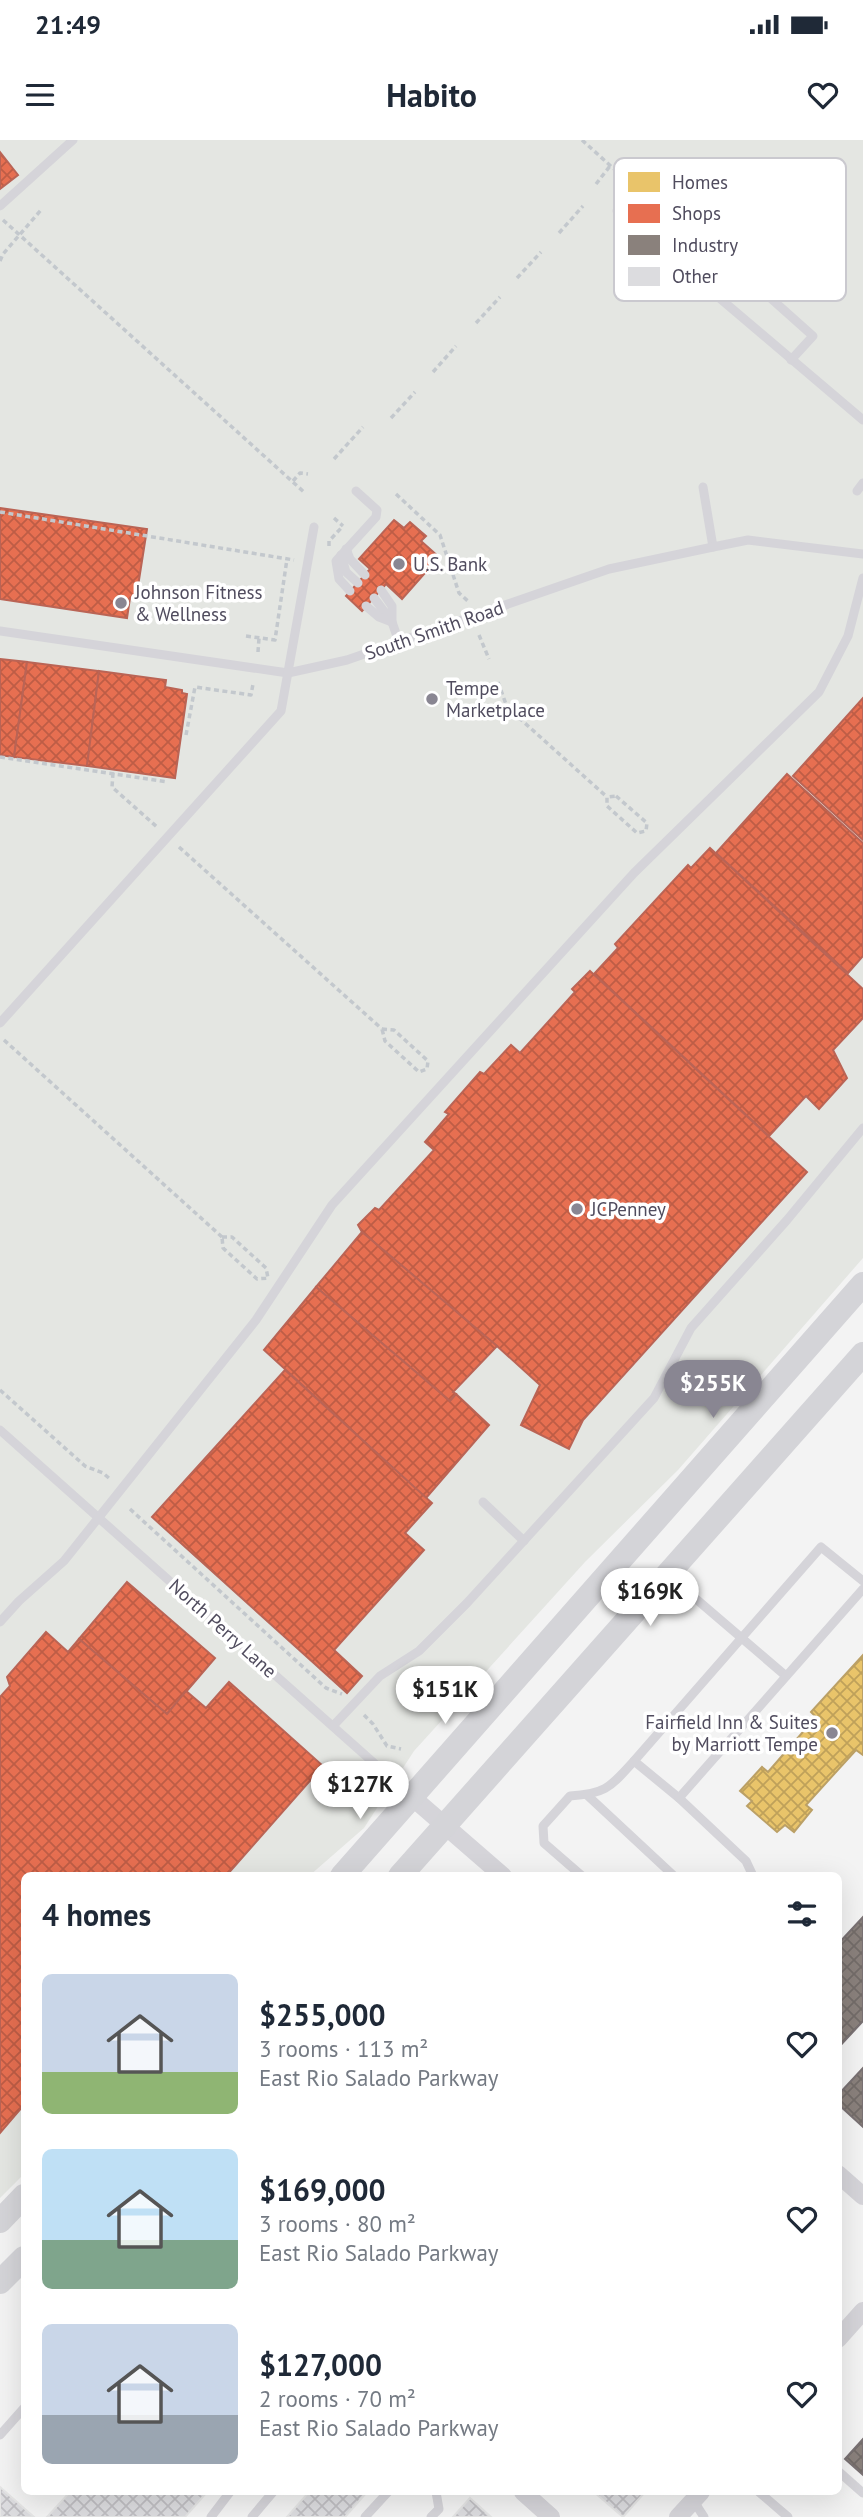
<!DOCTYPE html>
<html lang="en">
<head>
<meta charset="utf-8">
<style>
	body { margin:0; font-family:"PT Sans",sans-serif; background:#f2f2f3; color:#1f2937; height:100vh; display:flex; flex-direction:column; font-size:26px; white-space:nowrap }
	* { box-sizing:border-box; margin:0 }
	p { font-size:23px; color:#747a83 }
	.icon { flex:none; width:38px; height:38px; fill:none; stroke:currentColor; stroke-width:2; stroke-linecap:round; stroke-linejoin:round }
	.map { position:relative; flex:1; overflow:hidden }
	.panel { position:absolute; left:21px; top:1732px; width:821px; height:623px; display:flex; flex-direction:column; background:#fff; border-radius:10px; box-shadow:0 7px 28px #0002 }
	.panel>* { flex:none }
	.price { position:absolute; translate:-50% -60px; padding:0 16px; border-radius:24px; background:#fff; color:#222; font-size:23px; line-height:46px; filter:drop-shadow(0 2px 4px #0008) }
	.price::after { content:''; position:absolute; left:50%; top:42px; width:21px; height:16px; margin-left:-10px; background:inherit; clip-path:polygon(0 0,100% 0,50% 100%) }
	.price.current { background:#898692; color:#fff }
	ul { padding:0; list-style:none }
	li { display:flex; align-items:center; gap:21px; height:175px; padding:0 21px }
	li span { display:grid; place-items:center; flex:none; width:196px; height:140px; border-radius:10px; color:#555 }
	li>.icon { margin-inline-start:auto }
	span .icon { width:84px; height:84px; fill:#fffc; stroke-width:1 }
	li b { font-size:30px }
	h2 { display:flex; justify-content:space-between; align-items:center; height:84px; padding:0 21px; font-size:30px }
	.status { display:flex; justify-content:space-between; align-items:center; height:49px; padding:0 35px; background:#fff; direction:ltr }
	.status svg { height:19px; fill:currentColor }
	header { display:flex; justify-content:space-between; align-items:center; height:91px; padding:0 21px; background:#fff; font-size:32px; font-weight:700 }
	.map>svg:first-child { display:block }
	.commercial { fill:#e4e6e2 }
	.homes { fill:url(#homes-cross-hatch); stroke:#bba066; stroke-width:2 }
	.shops { fill:url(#shops-cross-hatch); stroke:#ba6455; stroke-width:2 }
	.industry { fill:url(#industry-cross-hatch); stroke:#797173; stroke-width:2 }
	.building { fill:url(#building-cross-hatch); stroke:#e5e5e5; stroke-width:2 }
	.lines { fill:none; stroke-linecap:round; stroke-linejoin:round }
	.path { stroke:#c3c8cd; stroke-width:3.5; stroke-dasharray:5 3.5; stroke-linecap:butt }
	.service { stroke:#d5d4d9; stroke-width:9 }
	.minor { stroke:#d5d4d9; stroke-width:18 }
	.secondary { stroke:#d4d4d8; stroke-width:24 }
	.poi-dot { fill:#898692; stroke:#fff; stroke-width:2.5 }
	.labels { text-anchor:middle; stroke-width:7; stroke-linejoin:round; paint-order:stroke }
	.poi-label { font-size:19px; fill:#504c5e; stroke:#fff; text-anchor:start }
	.street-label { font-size:19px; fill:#504c5e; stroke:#fff }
	.key { fill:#fff; stroke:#cac9cf; stroke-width:2 }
	.key-label { font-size:19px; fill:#504c5e }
</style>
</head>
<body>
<div class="status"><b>21:49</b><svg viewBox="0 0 49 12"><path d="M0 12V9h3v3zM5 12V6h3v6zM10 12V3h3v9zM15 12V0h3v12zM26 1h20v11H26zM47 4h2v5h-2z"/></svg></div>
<header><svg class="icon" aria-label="menu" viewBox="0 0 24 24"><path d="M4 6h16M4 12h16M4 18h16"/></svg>Habito<svg class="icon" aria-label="heart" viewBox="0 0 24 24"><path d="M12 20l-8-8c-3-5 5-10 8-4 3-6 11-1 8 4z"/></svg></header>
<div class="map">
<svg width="863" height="2377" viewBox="0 0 863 2377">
	<defs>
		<pattern id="homes-cross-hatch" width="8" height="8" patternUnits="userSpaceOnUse" patternTransform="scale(1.75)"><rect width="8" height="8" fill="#e9c46a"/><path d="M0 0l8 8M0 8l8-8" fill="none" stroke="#bfa15a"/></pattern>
		<pattern id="shops-cross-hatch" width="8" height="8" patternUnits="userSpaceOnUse" patternTransform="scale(1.75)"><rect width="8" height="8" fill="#e76f51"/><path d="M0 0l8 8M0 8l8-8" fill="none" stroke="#be5d46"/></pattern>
		<pattern id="industry-cross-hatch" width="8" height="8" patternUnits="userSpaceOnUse" patternTransform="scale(1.75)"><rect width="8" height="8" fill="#8a817c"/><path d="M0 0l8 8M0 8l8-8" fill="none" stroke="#736c69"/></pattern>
		<pattern id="building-cross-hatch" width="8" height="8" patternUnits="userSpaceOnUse" patternTransform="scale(1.75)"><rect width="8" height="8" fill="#dcdcdf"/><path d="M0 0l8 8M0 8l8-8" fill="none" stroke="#bfbec2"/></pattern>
	</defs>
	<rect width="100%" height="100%" fill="#f3f3f3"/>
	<!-- commercial -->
	<path class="commercial" d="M0,0H863V1118L678,1330L585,1422L414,1611L364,1688L309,1736H24V2034L0,2058Z"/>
	<!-- homes -->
	<path class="homes" d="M863,1515V1615L856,1610L806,1665L812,1670L794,1692L785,1685L777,1692L747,1666L752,1661L740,1651L762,1627L768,1632L816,1577L811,1572Z"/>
	<!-- shops -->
	<g class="shops">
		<path d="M0,12L18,35L0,49Z"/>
		<path d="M0,368L147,389L136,459L130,458L127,478L0,459Z"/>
		<path d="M394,380L404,388L410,382L426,396L421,401L439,417L402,459L386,444L362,471L346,456L370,429L359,419Z"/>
		<path d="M0,519L27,522L14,617L0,615Z"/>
		<path d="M27,522L99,531L87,626L14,617Z"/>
		<path d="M99,531L166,540L165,547L182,550V553L187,554L175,638L87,626Z"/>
		<path d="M863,558V700L793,636Z"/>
		<path d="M787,634L863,703V816L848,833L716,713Z"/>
		<path d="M710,708L863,849V878L833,910L847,938L819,969L806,956L769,996L594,834L618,808L615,804L688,725L691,728Z"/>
		<path d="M590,831L807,1032L583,1280L569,1309L521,1285L540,1245L497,1206L362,1092L358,1085L375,1068L379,1070L434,1010L425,1002L449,974L445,972L480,932L484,934L511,905L520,913L575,852L572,849Z"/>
		<path d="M362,1092L497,1206L453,1252L456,1254L450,1261L316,1147Z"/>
		<path d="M316,1147L450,1261L456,1254L489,1285L426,1358L264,1210Z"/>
		<path d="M285,1230L432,1363L405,1393L424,1410L334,1510L362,1536L347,1553L152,1377Z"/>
		<path d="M127,1442L215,1518L167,1574L79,1499Z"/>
		<path d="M46,1492L68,1512L79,1499L167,1574L186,1551L206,1568L229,1542L323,1626L226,1736H24V1965L0,1993V1557L10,1546L7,1537Z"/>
	</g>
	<!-- industry -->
	<g class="industry">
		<path d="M863,1777V1881L838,1908V1804Z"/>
		<path d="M863,1928V1987L838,1964V1955Z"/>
		<path d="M863,2299V2335L845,2319Z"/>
	</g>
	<!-- building -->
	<g class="building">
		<path d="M0,2347L34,2377H0Z"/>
		<path d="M70,2352H207L185,2377H47Z"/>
		<path d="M309,2352H367L345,2377H287Z"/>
		<path d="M594,2352H645L623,2377Z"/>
		<path d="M470,2358L491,2377H453Z"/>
	</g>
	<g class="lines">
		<!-- path -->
		<g class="path">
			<path d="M582,0L635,48"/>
			<path d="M596,44L610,26"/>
			<path d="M3,80L305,353"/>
			<path d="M559,93L583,66"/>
			<path d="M0,121L3,114L41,70"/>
			<path d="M517,138L541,112"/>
			<path d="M476,183L500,157"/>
			<path d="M433,232L456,206"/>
			<path d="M391,278L415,252"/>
			<path d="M334,319L363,287"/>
			<path d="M293,341L300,333L308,334"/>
			<path d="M396,354L440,395L459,453L469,462"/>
			<path d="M0,372L294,420"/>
			<path d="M334,378L343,386"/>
			<path d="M329,406V401L343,386"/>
			<path d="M479,495L489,519"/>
			<path d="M246,496L275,500L287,419"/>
			<path d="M258,512L259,498"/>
			<path d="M498,542L507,567L607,657"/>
			<path d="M186,595L195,547L251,555L253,544"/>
			<path d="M0,617L168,642"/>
			<path d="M113,633L112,647L157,687"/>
			<path d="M616,656L647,683L646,691L637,693L607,666V657Z"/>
			<path d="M179,707L382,889"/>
			<path d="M382,889L394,890L428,921L427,929L419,932L385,901Z"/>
			<path d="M4,900L222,1097"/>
			<path d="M222,1097H232L266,1128L268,1138L257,1139L223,1108Z"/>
			<path d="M0,1250L85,1326L103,1333L110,1339"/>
			<path d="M130,1369L326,1548L342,1554"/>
			<path d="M364,1575L373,1584L387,1606L401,1609"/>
		</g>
		<!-- service -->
		<g class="service">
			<path d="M0,66L73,0"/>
			<path d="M617,71L863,280"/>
			<path d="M709,148L731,123L813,196L791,220"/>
			<path d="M703,347L713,407"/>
			<path d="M857,351L863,343"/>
			<path d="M346,409L350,419L365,435"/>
			<path d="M341,415L346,432L358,443"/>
			<path d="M350,451L339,439L336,421L376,377L377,370L356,351"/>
			<path d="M374,458L392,482L399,502"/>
			<path d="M366,466L379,477L392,482V466L381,450"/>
			<path d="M0,491L288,533L347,520L609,429L713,407L748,400L863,414"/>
			<path d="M0,883L281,571L314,387"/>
			<path d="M0,1290L411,1656"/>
			<path d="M483,1362L524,1401"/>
			<path d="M668,1435L786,1536"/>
			<path d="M0,1482L19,1461L64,1421L256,1180L332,1065L634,733L819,552L848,496L863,438"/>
			<path d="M333,1586L380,1536L419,1511L467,1463L654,1258L691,1188L787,1080L863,988"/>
			<path d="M587,1655L674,1736"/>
			<path d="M679,1658L634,1621L821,1407L863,1441"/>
			<path d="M582,1736L544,1703L543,1686L570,1656C607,1654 611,1646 634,1621"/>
			<path d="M753,1736L746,1721L679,1658L863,1449"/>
			<path d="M0,2295L24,2268"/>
			<path d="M838,2331L863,2353"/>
			<path d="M759,2352L788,2377"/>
			<path d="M693,2360L704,2377"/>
			<path d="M211,2377L230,2352"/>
			<path d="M252,2377L273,2352"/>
			<path d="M365,2377L388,2352"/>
			<path d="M431,2377L439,2369L436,2352"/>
		</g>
		<!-- minor -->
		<g class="minor">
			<path d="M412,1657L503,1736"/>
			<path d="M838,2034L863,2056"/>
			<path d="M838,2199L863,2171"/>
			<path d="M523,2352L551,2377"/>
			<path d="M678,2377L701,2352"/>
		</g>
		<!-- secondary -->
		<g class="secondary">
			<path d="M342,1736L863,1144"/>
			<path d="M400,1736L863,1214"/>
			<path d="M0,2081L24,2056"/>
			<path d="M0,2142L24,2118"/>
		</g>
	</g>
	<!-- markers -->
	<g class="poi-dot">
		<circle cx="399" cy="424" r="7"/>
		<circle cx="121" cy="463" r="7"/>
		<circle cx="432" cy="559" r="7"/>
		<circle cx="577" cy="1069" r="7"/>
		<circle cx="832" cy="1593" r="7"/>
	</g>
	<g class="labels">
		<!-- poi labels -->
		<g class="poi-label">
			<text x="413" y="431">U.S. Bank</text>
			<text x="135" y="459">Johnson Fitness<tspan x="135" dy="22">&amp; Wellness</tspan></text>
			<text x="446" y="555">Tempe<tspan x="446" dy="22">Marketplace</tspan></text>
			<text x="591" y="1076">JCPenney</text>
			<text x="818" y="1589" text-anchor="end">Fairfield Inn &amp; Suites<tspan x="818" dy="22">by Marriott Tempe</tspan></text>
		</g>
		<!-- street labels -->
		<g class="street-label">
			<text transform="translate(434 490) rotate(-19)" y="7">South Smith Road</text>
			<text transform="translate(223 1488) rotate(42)" y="7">North Perry Lane</text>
		</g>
	</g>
	<!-- legend -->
	<rect x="614" y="18" width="232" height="143" rx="10" class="key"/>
	<rect x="628" y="32" width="32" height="20" fill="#e9c46a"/>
	<rect x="628" y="64" width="32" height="19" fill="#e76f51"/>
	<rect x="628" y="95" width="32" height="20" fill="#8a817c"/>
	<rect x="628" y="127" width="32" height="19" fill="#dcdcdf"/>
	<g class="key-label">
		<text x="672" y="49">Homes</text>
		<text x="672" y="80">Shops</text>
		<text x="672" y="112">Industry</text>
		<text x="672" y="143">Other</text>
	</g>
</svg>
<b class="price current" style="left:713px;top:1280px">$255K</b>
<b class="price" style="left:650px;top:1488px">$169K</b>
<b class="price" style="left:445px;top:1586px">$151K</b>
<b class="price" style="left:360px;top:1681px">$127K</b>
<section class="panel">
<h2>4 homes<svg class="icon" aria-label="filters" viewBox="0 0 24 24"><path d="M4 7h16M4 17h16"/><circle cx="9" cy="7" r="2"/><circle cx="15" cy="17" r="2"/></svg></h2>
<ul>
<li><span style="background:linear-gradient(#c9d6e8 70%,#8fb573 0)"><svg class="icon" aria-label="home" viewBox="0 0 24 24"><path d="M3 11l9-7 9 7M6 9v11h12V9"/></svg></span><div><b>$255,000</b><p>3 rooms · 113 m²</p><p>East Rio Salado Parkway</p></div><svg class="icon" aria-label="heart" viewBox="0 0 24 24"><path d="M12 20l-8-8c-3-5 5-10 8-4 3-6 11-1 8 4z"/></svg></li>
<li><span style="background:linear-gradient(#bfe0f5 65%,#7fa58c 0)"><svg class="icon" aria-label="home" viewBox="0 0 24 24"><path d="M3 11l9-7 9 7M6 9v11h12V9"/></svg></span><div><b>$169,000</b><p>3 rooms · 80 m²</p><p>East Rio Salado Parkway</p></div><svg class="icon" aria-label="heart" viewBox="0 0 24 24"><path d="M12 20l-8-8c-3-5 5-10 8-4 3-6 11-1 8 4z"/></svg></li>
<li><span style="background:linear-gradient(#c9d6e8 65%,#9aa5b1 0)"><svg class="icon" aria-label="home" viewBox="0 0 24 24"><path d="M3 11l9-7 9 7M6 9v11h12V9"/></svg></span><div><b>$127,000</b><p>2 rooms · 70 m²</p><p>East Rio Salado Parkway</p></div><svg class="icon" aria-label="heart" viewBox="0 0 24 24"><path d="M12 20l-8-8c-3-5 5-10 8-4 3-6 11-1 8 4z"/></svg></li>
</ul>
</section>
</div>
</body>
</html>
